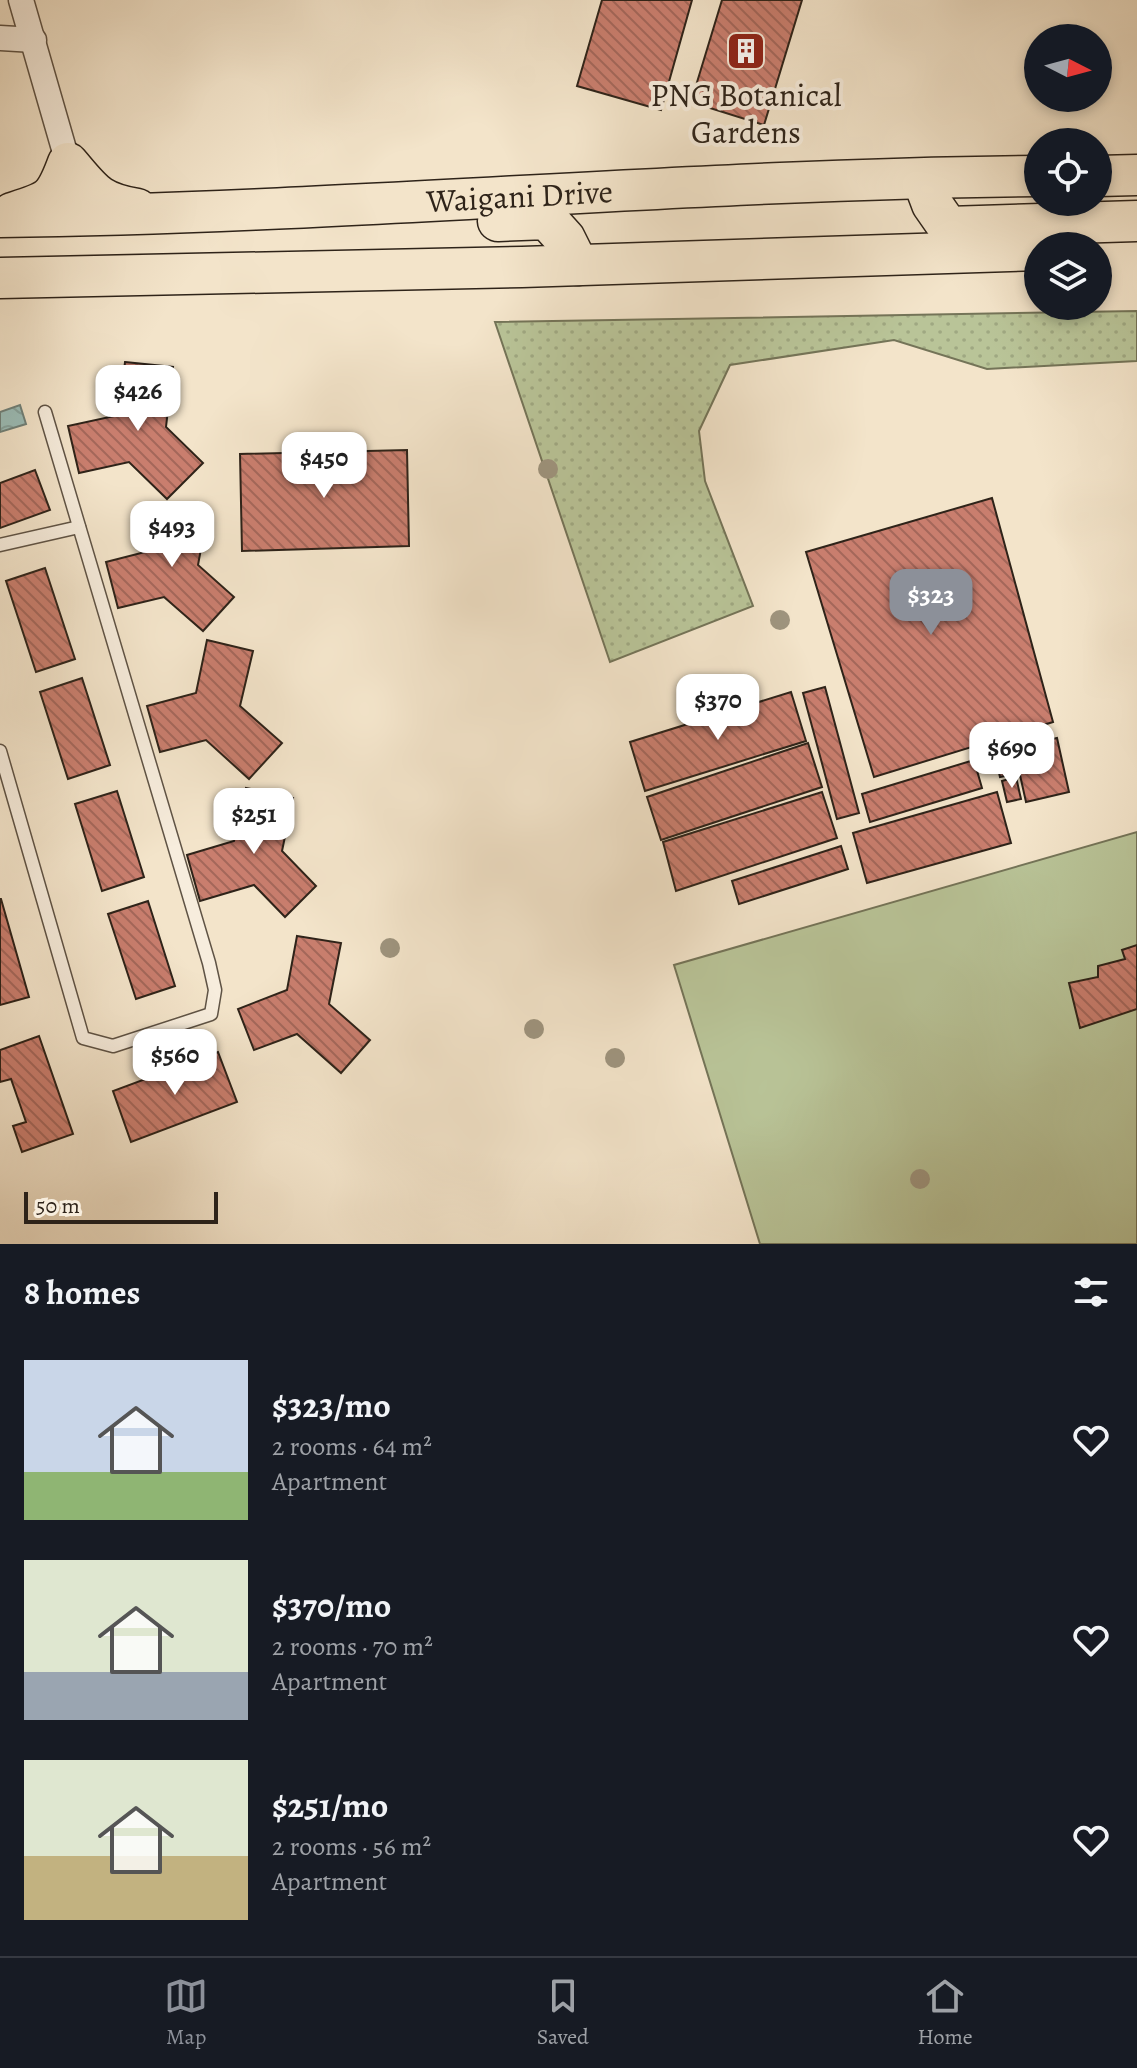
<!DOCTYPE html>
<html lang="en">
<head>
<meta charset="utf-8">
<style>
	body { margin:0; font-family:Alegreya,serif; background:#20242c; color:#f1f3f6; height:100vh; display:flex; flex-direction:column; font-size:30px; white-space:nowrap }
	* { box-sizing:border-box; margin:0 }
	p { font-size:26px; color:#9ea1a6 }
	.icon { flex:none; width:44px; height:44px; fill:none; stroke:currentColor; stroke-width:2; stroke-linecap:round; stroke-linejoin:round }
	.map { position:relative; height:1244px; overflow:hidden }
	.details { display:flex; flex-direction:column; background:#171b24; flex:1 }
	.details>* { flex:none }
	.needle { width:52px; rotate:96deg }
	.controls { position:absolute; left:1024px; top:24px; display:grid; gap:16px }
	.controls a { display:grid; place-items:center; width:88px; height:88px; border-radius:50%; background:#171b24; box-shadow:0 4px 12px #0003; font-size:40px }
	.scale { position:absolute; left:24px; bottom:20px; width:194px; box-sizing:border-box; padding-left:8px; border:4px solid #2e2319; border-top:0; font-size:22px; line-height:28px; white-space:nowrap; color:#2e2319; -webkit-text-stroke:6px #f7eddd; paint-order:stroke }
	.price { position:absolute; translate:-50% -68px; padding:0 18px; border-radius:16px; background:#fff; color:#222; font-size:26px; line-height:52px; filter:drop-shadow(0 2px 4px #0008) }
	.price::after { content:''; position:absolute; left:50%; top:48px; width:24px; height:18px; margin-left:-12px; background:inherit; clip-path:polygon(0 0,100% 0,50% 100%) }
	.price.on { background:#8c9099; color:#fff }
	ul { padding:0; list-style:none }
	li { display:flex; align-items:center; gap:24px; height:200px; padding:0 24px }
	li span { display:grid; place-items:center; flex:none; width:224px; height:160px; border-radius:0px; color:#555 }
	li>.icon { margin-inline-start:auto }
	span .icon { width:96px; height:96px; fill:#fffc; stroke-width:1 }
	li b { font-size:34px }
	h2 { display:flex; justify-content:space-between; align-items:center; height:96px; padding:0 24px; font-size:34px }
	.tab-bar { display:flex; justify-content:space-around; align-items:center; height:112px; border-top:2px solid #363941; background:#171b24; font-size:22px; color:#9ea1a6 }
	.tab-bar a { display:grid; justify-items:center; gap:4px }
	.tab-bar .on { color:#8c9099 }
	.map>svg:first-child { display:block }
	.grass { fill:url(#grass-dots); stroke:#747458; stroke-width:2 }
	.garden { fill:#b9c498; stroke:#747458; stroke-width:2 }
	.water { fill:url(#water-waves); stroke:#6f8079; stroke-width:2 }
	.building { fill:url(#building-back-hatch); stroke:#2e2319; stroke-width:2 }
	.lines { fill:none; stroke-linecap:round; stroke-linejoin:round }
	.service-casing { stroke:#5f5345; stroke-width:15 }
	.minor-casing { stroke:#5f5345; stroke-width:27 }
	.trunk-casing { stroke:#2e2319; stroke-width:43 }
	.service { stroke:#f7eddd; stroke-width:12 }
	.minor { stroke:#f7eddd; stroke-width:24 }
	.trunk { stroke:#f3e4ca; stroke-width:40 }
	.tree { fill:#9e947e }
	.labels { text-anchor:middle; stroke-width:8; stroke-linejoin:round; paint-order:stroke }
	.poi-label { font-size:32px; fill:#2e2319; stroke:#f7eddd }
	.street-label { font-size:32px; fill:#2e2319; stroke:#f7eddd }
</style>
</head>
<body>
<div class="map">
<svg width="1137" height="1244" viewBox="0 0 1137 1244">
	<defs>
		<pattern id="grass-dots" width="8" height="8" patternUnits="userSpaceOnUse" patternTransform="scale(2)"><rect width="8" height="8" fill="#b9c498"/><path d="M2 2h.1M6 6h.1" fill="none" stroke="#9fa882" stroke-width="1.8" stroke-linecap="round"/></pattern>
		<pattern id="water-waves" width="16" height="10" patternUnits="userSpaceOnUse" patternTransform="scale(2)"><rect width="16" height="10" fill="#9bbeb9"/><path d="M0 5q4-4 8 0t8 0" fill="none" stroke="#86a39e"/></pattern>
		<pattern id="building-back-hatch" width="6" height="6" patternUnits="userSpaceOnUse" patternTransform="scale(2)"><rect width="6" height="6" fill="#c97e6e"/><path d="M-1 5l2 2M0 0l6 6M5-1l2 2" fill="none" stroke="#a4675a"/></pattern>
	</defs>
	<rect width="100%" height="100%" fill="#f3e4ca"/>
	<filter id="stains"><feTurbulence type="fractalNoise" baseFrequency=".0025" numOctaves="4"/><feColorMatrix values="0 0 0 0 .2 0 0 0 0 .09 0 0 0 0 .02 0 0 0 .5 -.17"/></filter>
	<radialGradient id="worn" r=".72"><stop offset=".6" stop-color="#630" stop-opacity="0"/><stop offset="1" stop-color="#630" stop-opacity=".3"/></radialGradient>
	<!-- grass -->
	<path class="grass" d="M1137,311V361L987,369L894,340L730,365L699,431L705,481L753,606L610,662L495,322Z"/>
	<!-- garden -->
	<path class="garden" d="M1137,832V1244H760L674,965Z"/>
	<!-- water -->
	<path class="water" d="M20,405L26,424L0,432V412Z"/>
	<!-- building -->
	<g class="building">
		<path d="M602,0H692L661,110L577,86Z"/>
		<path d="M722,0H802L764,125L691,102Z"/>
		<path d="M125,362L173,367L166,427L203,463L167,499L129,462L79,473L68,426L119,415Z"/>
		<path d="M407,450L409,546L242,551L240,454Z"/>
		<path d="M35,470L50,510L0,528V483Z"/>
		<path d="M992,498L1053,722L874,777L806,552Z"/>
		<path d="M162,503L208,511L198,565L234,597L203,631L164,597L118,608L106,562L153,550Z"/>
		<path d="M45,568L75,659L36,672L6,581Z"/>
		<path d="M207,640L253,651L240,706L282,743L249,779L206,740L160,752L147,706L196,693Z"/>
		<path d="M82,678L110,765L68,779L40,692Z"/>
		<path d="M825,687L859,813L837,819L803,693Z"/>
		<path d="M791,692L806,741L645,791L630,742Z"/>
		<path d="M1057,738L1069,792L1026,802L1014,748Z"/>
		<path d="M808,743L822,787L661,840L647,797Z"/>
		<path d="M1011,757L1015,774L1000,777L996,760Z"/>
		<path d="M974,760L982,788L870,822L862,794Z"/>
		<path d="M1016,777L1021,799L1007,802L1002,781Z"/>
		<path d="M246,788L293,798L282,851L316,886L285,917L254,885L200,901L187,855L234,841Z"/>
		<path d="M117,791L144,877L102,891L75,804Z"/>
		<path d="M822,792L837,838L676,891L663,842Z"/>
		<path d="M997,792L1011,843L867,883L853,833Z"/>
		<path d="M841,846L848,869L739,904L732,881Z"/>
		<path d="M1,899L29,997L0,1005V899Z"/>
		<path d="M148,901L175,986L136,999L108,914Z"/>
		<path d="M297,936L341,943L329,1004L370,1040L341,1073L297,1034L254,1050L238,1009L287,990Z"/>
		<path d="M1137,945V1009L1080,1028L1069,983L1098,977V966L1125,959L1122,950Z"/>
		<path d="M39,1036L73,1134L22,1152L13,1126L26,1122L11,1079L0,1082V1050Z"/>
		<path d="M218,1052L237,1102L131,1142L113,1091Z"/>
	</g>
	<g class="lines">
		<defs>
			<g id="service">
				<path d="M0,545L79,527"/>
				<path d="M0,751L83,1038L113,1046L211,1014L215,990L209,963L45,412"/>
			</g>
			<g id="minor">
				<path d="M21,0L68,163"/>
				<path d="M0,38L34,40"/>
			</g>
			<g id="trunk">
				<path d="M1098,176L1137,175"/>
				<path d="M923,180L932,204L948,227L1137,221"/>
				<path d="M12,213C50,201 54,201 68,163C93,192 97,202 137,209"/>
				<path id="s1" d="M0,217C346,213 692,179 1038,176"/>
				<path d="M498,221L547,219L565,239L578,265"/>
				<path d="M0,278L522,267L1038,250"/>
			</g>
		</defs>
		<!-- service casing -->
		<use href="#service" class="service-casing"/>
		<!-- minor casing -->
		<use href="#minor" class="minor-casing"/>
		<!-- trunk casing -->
		<use href="#trunk" class="trunk-casing"/>
		<!-- service -->
		<use href="#service" class="service"/>
		<!-- minor -->
		<use href="#minor" class="minor"/>
		<!-- trunk -->
		<use href="#trunk" class="trunk"/>
	</g>
	<!-- trees -->
	<g class="tree">
		<circle cx="548" cy="469" r="10"/>
		<circle cx="780" cy="620" r="10"/>
		<circle cx="390" cy="948" r="10"/>
		<circle cx="534" cy="1029" r="10"/>
		<circle cx="615" cy="1058" r="10"/>
		<circle cx="920" cy="1179" r="10"/>
	</g>
	<!-- icons -->
	<defs>
		<symbol id="building-square" viewBox="-11 -11 22 22"><rect x="-9" y="-9" width="18" height="18" rx="4" fill="#8f2418" stroke="#f7eddd"/><path d="M-4-6H4V6H1V3H-1V6H-4ZM-2.5-4.3h1.7v1.8h-1.7ZM.8-4.3h1.7v1.8H.8ZM-2.5-1h1.7V.8h-1.7ZM.8-1h1.7V.8H.8Z" fill="#fff"/></symbol>
	</defs>
	<g fill-rule="evenodd">
		<use href="#building-square" x="724" y="29" width="44" height="44"/>
	</g>
	<g class="labels">
		<!-- poi labels -->
		<g class="poi-label">
			<text x="746" y="106">PNG Botanical<tspan x="746" dy="37">Gardens</tspan></text>
		</g>
		<!-- street labels -->
		<g class="street-label">
			<text dy="11" stroke="none"><textPath href="#s1" startOffset="520">Waigani Drive</textPath></text>
		</g>
	</g>
	<rect width="100%" height="100%" filter="url(#stains)"/>
	<rect width="100%" height="100%" fill="url(#worn)"/>
</svg>
<div class="controls">
<a><svg class="needle" viewBox="-14 -14 28 28"><path d="M0-13l5 13h-10z" fill="#e53935"/><path d="M0 13l5-13h-10z" fill="#9ea1a6"/></svg></a>
<a><svg class="icon" aria-label="locate" viewBox="0 0 24 24"><circle cx="12" cy="12" r="6"/><path d="M12 2v4M12 18v4M2 12h4M18 12h4"/></svg></a>
<a><svg class="icon" aria-label="layers" viewBox="0 0 24 24"><path d="M12 4l9 5-9 5-9-5zM3 14l9 5 9-5"/></svg></a>
</div>
<div class="scale">50 m</div>
<b class="price" style="left:138px;top:433px">$426</b>
<b class="price" style="left:324px;top:500px">$450</b>
<b class="price" style="left:172px;top:569px">$493</b>
<b class="price on" style="left:931px;top:637px">$323</b>
<b class="price" style="left:718px;top:742px">$370</b>
<b class="price" style="left:1012px;top:790px">$690</b>
<b class="price" style="left:254px;top:856px">$251</b>
<b class="price" style="left:175px;top:1097px">$560</b>
</div>
<section class="details">
<h2>8 homes<svg class="icon" aria-label="filters" viewBox="0 0 24 24"><path d="M4 7h16M4 17h16"/><circle cx="9" cy="7" r="2"/><circle cx="15" cy="17" r="2"/></svg></h2>
<ul>
<li><span style="background:linear-gradient(#c9d6e8 70%,#8fb573 0)"><svg class="icon" aria-label="home" viewBox="0 0 24 24"><path d="M3 11l9-7 9 7M6 9v11h12V9"/></svg></span><div><b>$323/mo</b><p>2 rooms · 64 m²</p><p>Apartment</p></div><svg class="icon" aria-label="heart" viewBox="0 0 24 24"><path d="M12 20l-8-8c-3-5 5-10 8-4 3-6 11-1 8 4z"/></svg></li>
<li><span style="background:linear-gradient(#dfe7d0 70%,#9aa5b1 0)"><svg class="icon" aria-label="home" viewBox="0 0 24 24"><path d="M3 11l9-7 9 7M6 9v11h12V9"/></svg></span><div><b>$370/mo</b><p>2 rooms · 70 m²</p><p>Apartment</p></div><svg class="icon" aria-label="heart" viewBox="0 0 24 24"><path d="M12 20l-8-8c-3-5 5-10 8-4 3-6 11-1 8 4z"/></svg></li>
<li><span style="background:linear-gradient(#dfe7d0 60%,#c2b280 0)"><svg class="icon" aria-label="home" viewBox="0 0 24 24"><path d="M3 11l9-7 9 7M6 9v11h12V9"/></svg></span><div><b>$251/mo</b><p>2 rooms · 56 m²</p><p>Apartment</p></div><svg class="icon" aria-label="heart" viewBox="0 0 24 24"><path d="M12 20l-8-8c-3-5 5-10 8-4 3-6 11-1 8 4z"/></svg></li>
</ul>
</section>
<nav class="tab-bar">
<a class="on"><svg class="icon" aria-label="map" viewBox="0 0 24 24"><path d="M3 6l6-2 6 2 6-2v14l-6 2-6-2-6 2zM9 4v14M15 6v14"/></svg>Map</a>
<a><svg class="icon" aria-label="saved" viewBox="0 0 24 24"><path d="M7 4h10v16l-5-4-5 4z"/></svg>Saved</a>
<a><svg class="icon" aria-label="home" viewBox="0 0 24 24"><path d="M3 11l9-7 9 7M6 9v11h12V9"/></svg>Home</a>
</nav>
</body>
</html>
